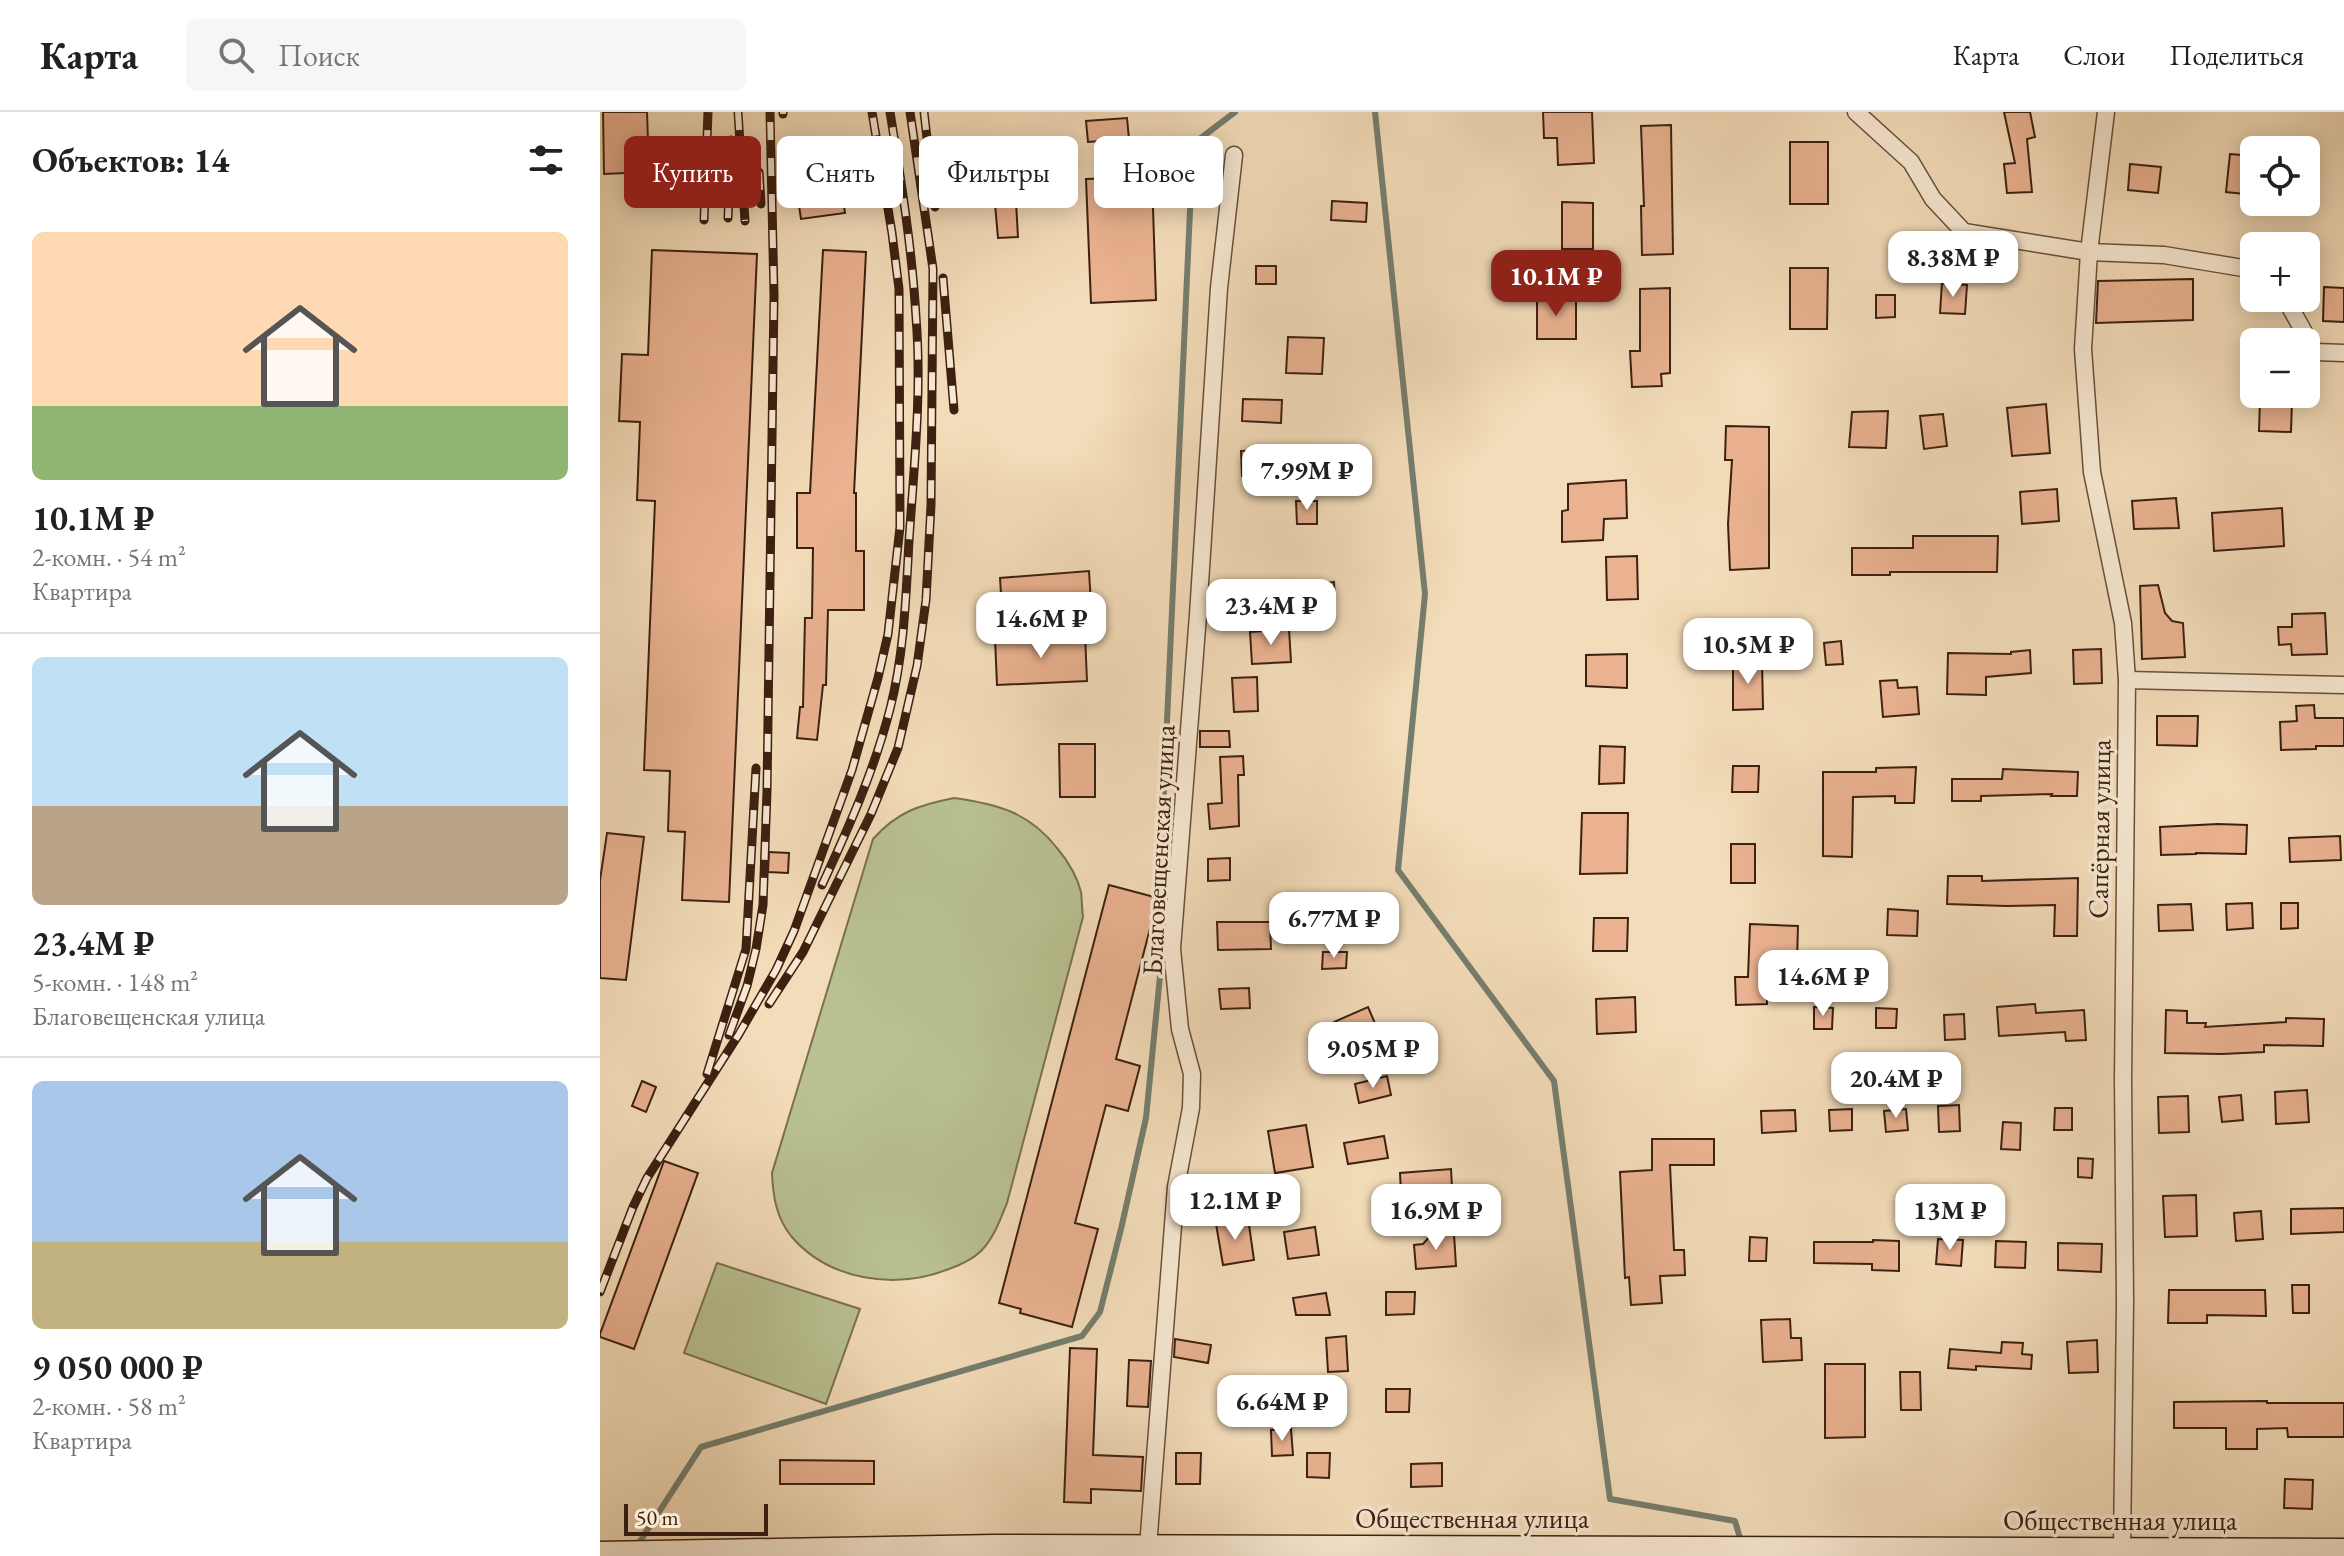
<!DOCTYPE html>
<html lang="ru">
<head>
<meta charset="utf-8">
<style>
	body { margin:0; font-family:"EB Garamond",serif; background:#f6f6f6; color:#202124; height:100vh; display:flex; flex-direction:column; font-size:30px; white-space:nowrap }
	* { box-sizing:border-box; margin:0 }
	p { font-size:26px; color:#757577 }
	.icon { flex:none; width:44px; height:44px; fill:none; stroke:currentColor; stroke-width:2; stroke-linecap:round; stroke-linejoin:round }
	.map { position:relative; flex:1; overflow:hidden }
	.drawer { display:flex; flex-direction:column; background:#fff; width:600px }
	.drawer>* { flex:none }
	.hud { position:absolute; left:24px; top:24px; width:760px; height:72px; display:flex; gap:16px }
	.controls { position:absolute; left:1640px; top:24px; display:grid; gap:16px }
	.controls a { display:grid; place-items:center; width:80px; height:80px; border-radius:12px; background:#fff; box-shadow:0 4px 20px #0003; font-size:40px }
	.scale { position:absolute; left:24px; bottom:20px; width:144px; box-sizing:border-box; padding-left:8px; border:4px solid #3d2010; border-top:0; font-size:22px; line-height:28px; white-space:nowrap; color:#3d2010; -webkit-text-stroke:6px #f7e8d2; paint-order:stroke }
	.price { position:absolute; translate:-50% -68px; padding:0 18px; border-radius:16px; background:#fff; color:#222; font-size:26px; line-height:52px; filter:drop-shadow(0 2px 4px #0008) }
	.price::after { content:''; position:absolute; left:50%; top:48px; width:24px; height:18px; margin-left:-12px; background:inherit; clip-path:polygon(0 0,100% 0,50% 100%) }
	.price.selected { background:#8f2418; color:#fff }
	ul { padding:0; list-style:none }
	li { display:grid; align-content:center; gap:16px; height:424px; padding:0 32px }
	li+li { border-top:2px solid #e0e0e0 }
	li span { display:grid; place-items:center; height:248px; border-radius:12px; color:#555 }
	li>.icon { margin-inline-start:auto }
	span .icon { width:144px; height:144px; fill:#fffc; stroke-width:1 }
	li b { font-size:34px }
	h2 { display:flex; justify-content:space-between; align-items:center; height:96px; padding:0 32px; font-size:34px }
	.tag { padding:0 28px; border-radius:12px; background:#fff; box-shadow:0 4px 20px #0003; font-size:28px; line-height:72px }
	.tag.selected { background:#8f2418; color:#fff }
	header { display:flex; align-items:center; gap:48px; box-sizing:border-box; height:112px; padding:0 40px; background:#fff; border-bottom:2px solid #e0e0e0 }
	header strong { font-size:38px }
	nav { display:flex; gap:44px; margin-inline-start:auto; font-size:28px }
	.search { width:560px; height:72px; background:#f6f6f6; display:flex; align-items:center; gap:20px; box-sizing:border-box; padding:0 28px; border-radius:12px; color:#757577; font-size:30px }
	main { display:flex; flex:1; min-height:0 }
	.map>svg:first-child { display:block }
	.green { fill:#b9c191; stroke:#7b7050; stroke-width:2 }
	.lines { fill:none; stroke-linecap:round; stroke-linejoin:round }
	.stream { stroke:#757e6e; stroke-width:6 }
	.building { fill:#eab291; stroke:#3d2010; stroke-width:2 }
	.street-casing { stroke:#6a4f3a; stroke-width:19 }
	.secondary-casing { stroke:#3d2010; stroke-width:25 }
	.street { stroke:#f7e8d2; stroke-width:16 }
	.secondary { stroke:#f7e8d2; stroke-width:22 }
	.rail-casing { stroke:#3d2010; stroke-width:9 }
	.rail { stroke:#f7e8d2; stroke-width:6; stroke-dasharray:18; stroke-linecap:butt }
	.labels { text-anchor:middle; stroke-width:7; stroke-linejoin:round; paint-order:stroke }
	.street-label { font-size:28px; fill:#3d2010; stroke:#f7e8d2 }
</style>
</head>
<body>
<header>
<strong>Карта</strong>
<div class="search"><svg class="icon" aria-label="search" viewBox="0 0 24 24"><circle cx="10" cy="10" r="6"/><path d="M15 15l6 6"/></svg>Поиск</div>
<nav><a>Карта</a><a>Слои</a><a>Поделиться</a></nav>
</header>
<main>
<section class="drawer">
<h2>Объектов: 14<svg class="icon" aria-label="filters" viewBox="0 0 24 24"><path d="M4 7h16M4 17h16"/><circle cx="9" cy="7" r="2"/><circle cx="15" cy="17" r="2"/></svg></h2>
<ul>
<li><span style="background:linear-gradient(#ffd9b3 70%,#8fb573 0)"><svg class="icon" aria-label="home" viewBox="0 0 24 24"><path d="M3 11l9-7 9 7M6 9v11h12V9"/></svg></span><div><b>10.1M ₽</b><p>2-комн. · 54 m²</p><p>Квартира</p></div></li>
<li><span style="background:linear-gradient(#bfe0f5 60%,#b9a48a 0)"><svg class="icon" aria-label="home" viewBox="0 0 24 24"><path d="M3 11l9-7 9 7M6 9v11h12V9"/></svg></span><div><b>23.4M ₽</b><p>5-комн. · 148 m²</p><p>Благовещенская улица</p></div></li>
<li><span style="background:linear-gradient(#a9c7e8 65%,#c2b280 0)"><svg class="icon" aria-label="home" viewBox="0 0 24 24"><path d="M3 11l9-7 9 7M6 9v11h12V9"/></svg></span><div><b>9 050 000 ₽</b><p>2-комн. · 58 m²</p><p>Квартира</p></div></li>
</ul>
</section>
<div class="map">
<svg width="1744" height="1444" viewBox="0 0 1744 1444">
	<rect width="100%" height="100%" fill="#f3dcb9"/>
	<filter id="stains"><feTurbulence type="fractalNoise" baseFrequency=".0025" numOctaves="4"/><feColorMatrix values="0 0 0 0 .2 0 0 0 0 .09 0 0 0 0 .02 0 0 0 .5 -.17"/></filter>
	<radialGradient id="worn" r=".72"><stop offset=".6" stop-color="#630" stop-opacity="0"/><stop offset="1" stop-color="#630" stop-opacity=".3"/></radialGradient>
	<!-- green -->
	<g class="green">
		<path d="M354,686C397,692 429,700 457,736C467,748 477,764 481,780C482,788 482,797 483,805L407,1091C400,1108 394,1126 381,1139C372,1148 360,1153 349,1157C296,1178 229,1169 191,1124C176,1105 173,1084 172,1061L273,727C297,700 319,693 354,686Z"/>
		<path d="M117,1151L260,1197L226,1292L84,1241Z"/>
	</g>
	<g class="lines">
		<!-- stream -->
		<g class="stream">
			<path d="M775,0L825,482L798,758L954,969L1010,1387L1135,1409L1142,1433"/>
			<path d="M37,1434L101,1335L482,1224L500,1200L521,1117L546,1006L567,793L563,698L593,32L635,0"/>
		</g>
	</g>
	<!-- building -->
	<g class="building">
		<path d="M3,0H47L49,60L4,62Z"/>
		<path d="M943,0H992L994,51L958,53L957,26H944Z"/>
		<path d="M1404,0H1430L1435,25L1427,27L1432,80L1407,81L1404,52L1415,51Z"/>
		<path d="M527,6L529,27L488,30L486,9Z"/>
		<path d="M1071,13L1073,142L1042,143L1041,94H1044L1041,14Z"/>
		<path d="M234,26L245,101L201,107L190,35Z"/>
		<rect x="1190" y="30" width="38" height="62"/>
		<path d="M1630,42L1654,44V83L1626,80Z"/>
		<path d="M1530,52L1561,55L1558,81L1528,78Z"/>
		<path d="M552,65L556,188L491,191L486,67Z"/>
		<path d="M732,89L767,91L766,110L731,108Z"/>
		<path d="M416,90L418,125L398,126L395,92Z"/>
		<path d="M962,90L993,91V137H962Z"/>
		<path d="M52,138L157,142L129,790L82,788L85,720L68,719L70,659L44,658L55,389L37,388L40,310L19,309L22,242L48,243Z"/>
		<path d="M223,138L266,140L254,381H256V439H264V498H228L226,573H223L217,628L197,626L200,595H203L205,506H212L213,436H197V381H210Z"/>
		<rect x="656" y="154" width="20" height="18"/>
		<path d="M1190,156H1228L1227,217H1190Z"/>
		<path d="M1593,167V208L1496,211L1498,169Z"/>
		<path d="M1342,171L1367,173L1365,202L1340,201Z"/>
		<path d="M1724,175L1744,176V210L1723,209Z"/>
		<path d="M1070,176V261L1061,262L1062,274L1032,275L1030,239H1040V177Z"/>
		<path d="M1276,183H1295V205L1276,206Z"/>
		<path d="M937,185L976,186V227H937Z"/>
		<path d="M688,225L724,226L722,262L686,261Z"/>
		<path d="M643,287L682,288L681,311L642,309Z"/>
		<path d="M1660,288L1692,289L1691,320L1659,319Z"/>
		<path d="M1446,292L1450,341L1412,344L1407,296Z"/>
		<path d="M1288,299L1286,336L1249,335L1252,300Z"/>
		<path d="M1343,302L1347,334L1324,337L1320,304Z"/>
		<path d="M1126,314L1169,315V456L1130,458L1128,412L1132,348H1125Z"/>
		<path d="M674,338V363L642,364L641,339Z"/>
		<path d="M1026,368L1027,406L1004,407L1003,428L962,430V399L968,398V372Z"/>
		<path d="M1457,377L1459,409L1422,412L1420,380Z"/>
		<path d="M1576,386L1579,416L1534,417L1532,389Z"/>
		<path d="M696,389H717V412H697Z"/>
		<path d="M1682,396L1684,434L1614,439L1612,401Z"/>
		<path d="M1313,424H1398L1397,460H1290V463H1252V436H1313Z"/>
		<path d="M1037,444L1038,487L1007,488L1006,445Z"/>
		<path d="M489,459L491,492L402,498L400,466Z"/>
		<path d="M627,468L656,469V490L627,489Z"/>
		<path d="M734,470L735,491L715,490L714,473Z"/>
		<path d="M1558,473L1565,501L1572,509L1583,511L1585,545L1542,547L1540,474Z"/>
		<path d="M1725,501L1727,542L1692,543L1691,532L1679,533L1678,515H1692V502Z"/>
		<path d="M689,517L691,550L652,552L650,520Z"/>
		<path d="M485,522L487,569L397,573L395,526Z"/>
		<path d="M1241,529L1243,552L1226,553L1224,531Z"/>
		<path d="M1501,537L1502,571L1474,572L1473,538Z"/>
		<path d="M1430,538L1431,561L1386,565V583L1347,582L1348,541L1411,542V540Z"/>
		<path d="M1027,542V576L986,574V543Z"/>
		<path d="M1162,549L1163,597L1133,598V550Z"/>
		<path d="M657,565L658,599L634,600L632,566Z"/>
		<path d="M1297,568L1298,576L1317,575L1319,602L1283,605L1280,569Z"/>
		<path d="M1714,593L1715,606H1744V634H1716V637L1681,638L1680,610L1697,609L1696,594Z"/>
		<path d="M1557,604H1598L1597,634L1557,633Z"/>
		<path d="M600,619H629L630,635H600Z"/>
		<path d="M459,632H495V685H460Z"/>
		<path d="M1000,634L1025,635L1024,671L999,672Z"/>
		<path d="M643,644L644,663H638L639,714L610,717L608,692L622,691L620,645Z"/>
		<path d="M1133,654H1159L1158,680H1132Z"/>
		<path d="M1316,655L1314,691H1295V684L1253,685L1252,745L1223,744V660H1276V656Z"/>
		<path d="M1403,657L1478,660L1477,684H1451L1452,682L1381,684V689H1352V667H1402Z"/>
		<path d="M982,701H1028L1027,761L980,762Z"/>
		<path d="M1618,712L1647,713L1646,742L1596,741V742L1561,743L1560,715Z"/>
		<path d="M7,721L44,725L26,868L0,866V768Z"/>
		<path d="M1740,724L1741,748L1690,750L1689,726Z"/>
		<rect x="1131" y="732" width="24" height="39"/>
		<path d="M169,740L189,741L188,761L168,760Z"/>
		<path d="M630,746V768L608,769V747Z"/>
		<path d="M1348,764H1382V769L1478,766L1477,824H1454L1455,793L1406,794L1347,792Z"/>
		<path d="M509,773L558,786L516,947L540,954L528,999L506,993L475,1111L498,1117L472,1215L420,1201L421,1197L399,1191Z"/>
		<path d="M1652,791L1653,816L1627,818L1626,792Z"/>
		<path d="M1681,791H1698V816L1681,817Z"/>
		<path d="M1591,792L1593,818L1559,819L1558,793Z"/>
		<path d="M1288,797L1318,799L1317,824L1287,823Z"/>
		<path d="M994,806H1028L1027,839H993Z"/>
		<path d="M617,810H670L671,837L618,838Z"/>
		<path d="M1150,812L1198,814L1197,849L1167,848V892L1136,893L1135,865H1148Z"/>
		<path d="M723,840H747L746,856L722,857Z"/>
		<path d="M649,876L650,896L621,897L619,877Z"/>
		<path d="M1035,885L1036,920L997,922L996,887Z"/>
		<path d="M1435,892L1436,901L1484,898L1486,928L1466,929L1465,920L1399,924L1397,895Z"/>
		<path d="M768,895L780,923L746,938L734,910Z"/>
		<path d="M1214,895L1233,896L1232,917H1214Z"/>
		<path d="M1276,896L1297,897L1296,916H1276Z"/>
		<path d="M1566,898L1587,899V911H1606L1605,915L1686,910V906L1724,907L1723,934L1664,933V940L1622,942L1565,941Z"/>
		<path d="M1364,902L1365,927L1345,928L1344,903Z"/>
		<path d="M787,964L791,983L759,991L755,972Z"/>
		<path d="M42,969L56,975L46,1000L32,994Z"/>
		<path d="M1707,978L1709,1010L1676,1012L1675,980Z"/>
		<path d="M1641,983L1643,1008L1622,1010L1619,985Z"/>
		<path d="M1588,984L1589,1020L1559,1021L1558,985Z"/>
		<path d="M1359,993L1360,1019L1339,1020L1338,994Z"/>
		<path d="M1455,996H1472V1018H1454Z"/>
		<path d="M1252,997V1018L1230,1019L1229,998Z"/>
		<path d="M1306,997L1308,1018L1286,1020L1284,999Z"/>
		<path d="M1195,998L1196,1019L1162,1021L1161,999Z"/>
		<path d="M1403,1010L1421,1011L1420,1038L1401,1037Z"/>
		<path d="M706,1013L713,1055L675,1061L668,1019Z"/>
		<path d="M784,1024L788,1046L748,1052L744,1031Z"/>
		<path d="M1052,1027H1114V1053H1070L1074,1138H1084L1085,1163L1060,1164L1062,1191L1031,1193L1029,1165L1025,1166L1020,1060L1052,1058Z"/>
		<path d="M1478,1046L1493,1047L1492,1066L1478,1065Z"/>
		<path d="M64,1049L98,1061L34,1237L0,1225V1222Z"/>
		<path d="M851,1057L853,1093L817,1096L816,1079L801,1080L800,1061Z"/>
		<path d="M1596,1083L1597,1124L1565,1125L1563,1084Z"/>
		<path d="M1744,1096V1120L1691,1122V1097Z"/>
		<path d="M1661,1099L1663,1127L1636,1129L1634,1101Z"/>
		<path d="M648,1106L654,1148L623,1153L616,1112Z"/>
		<path d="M715,1115L719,1143L688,1147L684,1120Z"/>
		<path d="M854,1122L856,1154L816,1157L814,1133L823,1132L831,1123Z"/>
		<path d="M1150,1125L1167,1126L1166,1149H1149Z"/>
		<path d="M1338,1127L1363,1128L1361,1154L1336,1152Z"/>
		<path d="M1273,1128L1299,1129V1159L1272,1158V1152L1214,1151V1130H1273Z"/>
		<path d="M1396,1129L1426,1130L1425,1156L1395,1155Z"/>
		<path d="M1458,1131L1502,1132L1501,1160L1458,1158Z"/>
		<path d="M1692,1173H1709V1201H1693Z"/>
		<path d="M1569,1178H1665L1666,1204L1607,1203V1211H1568Z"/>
		<path d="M786,1180H815L814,1202L786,1203Z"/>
		<path d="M726,1181L730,1203H696L693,1186Z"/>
		<path d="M1190,1207L1191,1226H1201L1202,1248L1163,1250L1161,1208Z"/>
		<path d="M746,1224L748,1259L728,1260L726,1226Z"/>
		<path d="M575,1227L611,1233L608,1251L574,1245Z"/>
		<path d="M1497,1228L1498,1260L1469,1261L1467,1230Z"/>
		<path d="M1402,1230L1423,1231L1422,1242L1432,1243L1431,1257L1376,1254V1258L1348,1256L1350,1237L1401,1241Z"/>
		<path d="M470,1236L497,1237L493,1343L543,1345L541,1379L491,1377V1391L464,1390Z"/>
		<path d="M529,1248L551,1249L548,1295L527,1294Z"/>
		<path d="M1225,1252H1265V1325L1225,1326Z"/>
		<path d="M1300,1260H1320L1321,1298H1301Z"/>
		<path d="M786,1277H810L809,1300H786Z"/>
		<path d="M1667,1289V1291H1744V1325H1688L1687,1316L1657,1317V1337H1626V1316H1574V1290Z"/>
		<path d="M691,1317L693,1343L672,1344L671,1318Z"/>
		<path d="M576,1341H601L600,1372H576Z"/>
		<path d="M707,1341H730L729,1366L707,1365Z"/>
		<path d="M180,1348L274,1349V1372H180Z"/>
		<path d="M842,1351V1374L811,1375V1352Z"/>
		<path d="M1685,1367L1713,1368L1712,1397L1684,1396Z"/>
	</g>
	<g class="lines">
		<defs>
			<g id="street">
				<path d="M1256,0L1311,50L1333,87L1364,120L1489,140L1564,143L1649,157L1654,161"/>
				<path d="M1506,0L1489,140L1483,237L1492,360L1523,511L1527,568L1523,968L1525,1190L1522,1438"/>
				<path d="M1685,186L1715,240L1744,241"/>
				<path d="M1527,568L1744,573"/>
				<path d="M548,1435L576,1075L591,996L592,962L580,917L572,837L598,503L619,176L634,43"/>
			</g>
			<path id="secondary" d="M0,1441L395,1434L1744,1438"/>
		</defs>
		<!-- street casing -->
		<use href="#street" class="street-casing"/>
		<!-- secondary casing -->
		<use href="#secondary" class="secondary-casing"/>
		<!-- street -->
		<use href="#street" class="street"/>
		<!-- secondary -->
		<use href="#secondary" class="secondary"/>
		<defs>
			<g id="rail">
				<path d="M138,0L145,109"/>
				<path d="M183,0V2"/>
				<path d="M324,0L335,95"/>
				<path d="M159,60L161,92"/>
				<path d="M128,106L131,28"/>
				<path d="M104,108L108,0"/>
				<path d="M343,166L354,298"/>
				<path d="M222,773C249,715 274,659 290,597C304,543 306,485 309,429C314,355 322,279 316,205C312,136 301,68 290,0"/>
				<path d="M169,892L203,840L271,702L298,636L317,554L326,488L331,393L333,157L310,0"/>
				<path d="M129,923L147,874L156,837L163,793L167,679L174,183L170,0"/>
				<path d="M107,962L146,837L156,656"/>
				<path d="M0,1180L33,1095L47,1066L139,922L176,858L194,819L252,658L278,566L288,522L300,415L299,177L292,121L272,0"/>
			</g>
		</defs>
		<!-- rail casing -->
		<use href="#rail" class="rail-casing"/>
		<!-- rail -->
		<use href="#rail" class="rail"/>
	</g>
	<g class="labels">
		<!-- street labels -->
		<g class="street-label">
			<text transform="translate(1499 717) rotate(-89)" y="10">Сапёрная улица</text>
			<text transform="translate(558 738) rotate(-87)" y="10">Благовещенская улица</text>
			<text x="872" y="1416">Общественная улица</text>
			<text x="1520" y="1418">Общественная улица</text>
		</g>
	</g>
	<rect width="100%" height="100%" filter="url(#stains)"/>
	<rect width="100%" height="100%" fill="url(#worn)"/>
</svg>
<div class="controls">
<a><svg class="icon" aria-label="locate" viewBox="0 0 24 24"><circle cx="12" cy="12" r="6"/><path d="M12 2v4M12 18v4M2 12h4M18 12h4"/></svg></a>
<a>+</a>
<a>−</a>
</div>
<div class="scale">50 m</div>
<b class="price" style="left:1353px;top:187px">8.38M ₽</b>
<b class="price selected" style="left:956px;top:206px">10.1M ₽</b>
<b class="price" style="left:707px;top:400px">7.99M ₽</b>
<b class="price" style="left:671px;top:535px">23.4M ₽</b>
<b class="price" style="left:441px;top:548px">14.6M ₽</b>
<b class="price" style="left:1148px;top:574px">10.5M ₽</b>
<b class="price" style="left:734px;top:848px">6.77M ₽</b>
<b class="price" style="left:1223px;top:906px">14.6M ₽</b>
<b class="price" style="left:773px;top:978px">9.05M ₽</b>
<b class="price" style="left:1296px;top:1008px">20.4M ₽</b>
<b class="price" style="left:635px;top:1130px">12.1M ₽</b>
<b class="price" style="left:836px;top:1140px">16.9M ₽</b>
<b class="price" style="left:1350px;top:1140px">13M ₽</b>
<b class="price" style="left:682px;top:1331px">6.64M ₽</b>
<div class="hud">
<a class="tag selected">Купить</a>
<a class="tag">Снять</a>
<a class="tag">Фильтры</a>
<a class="tag">Новое</a>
</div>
</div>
</main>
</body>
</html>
